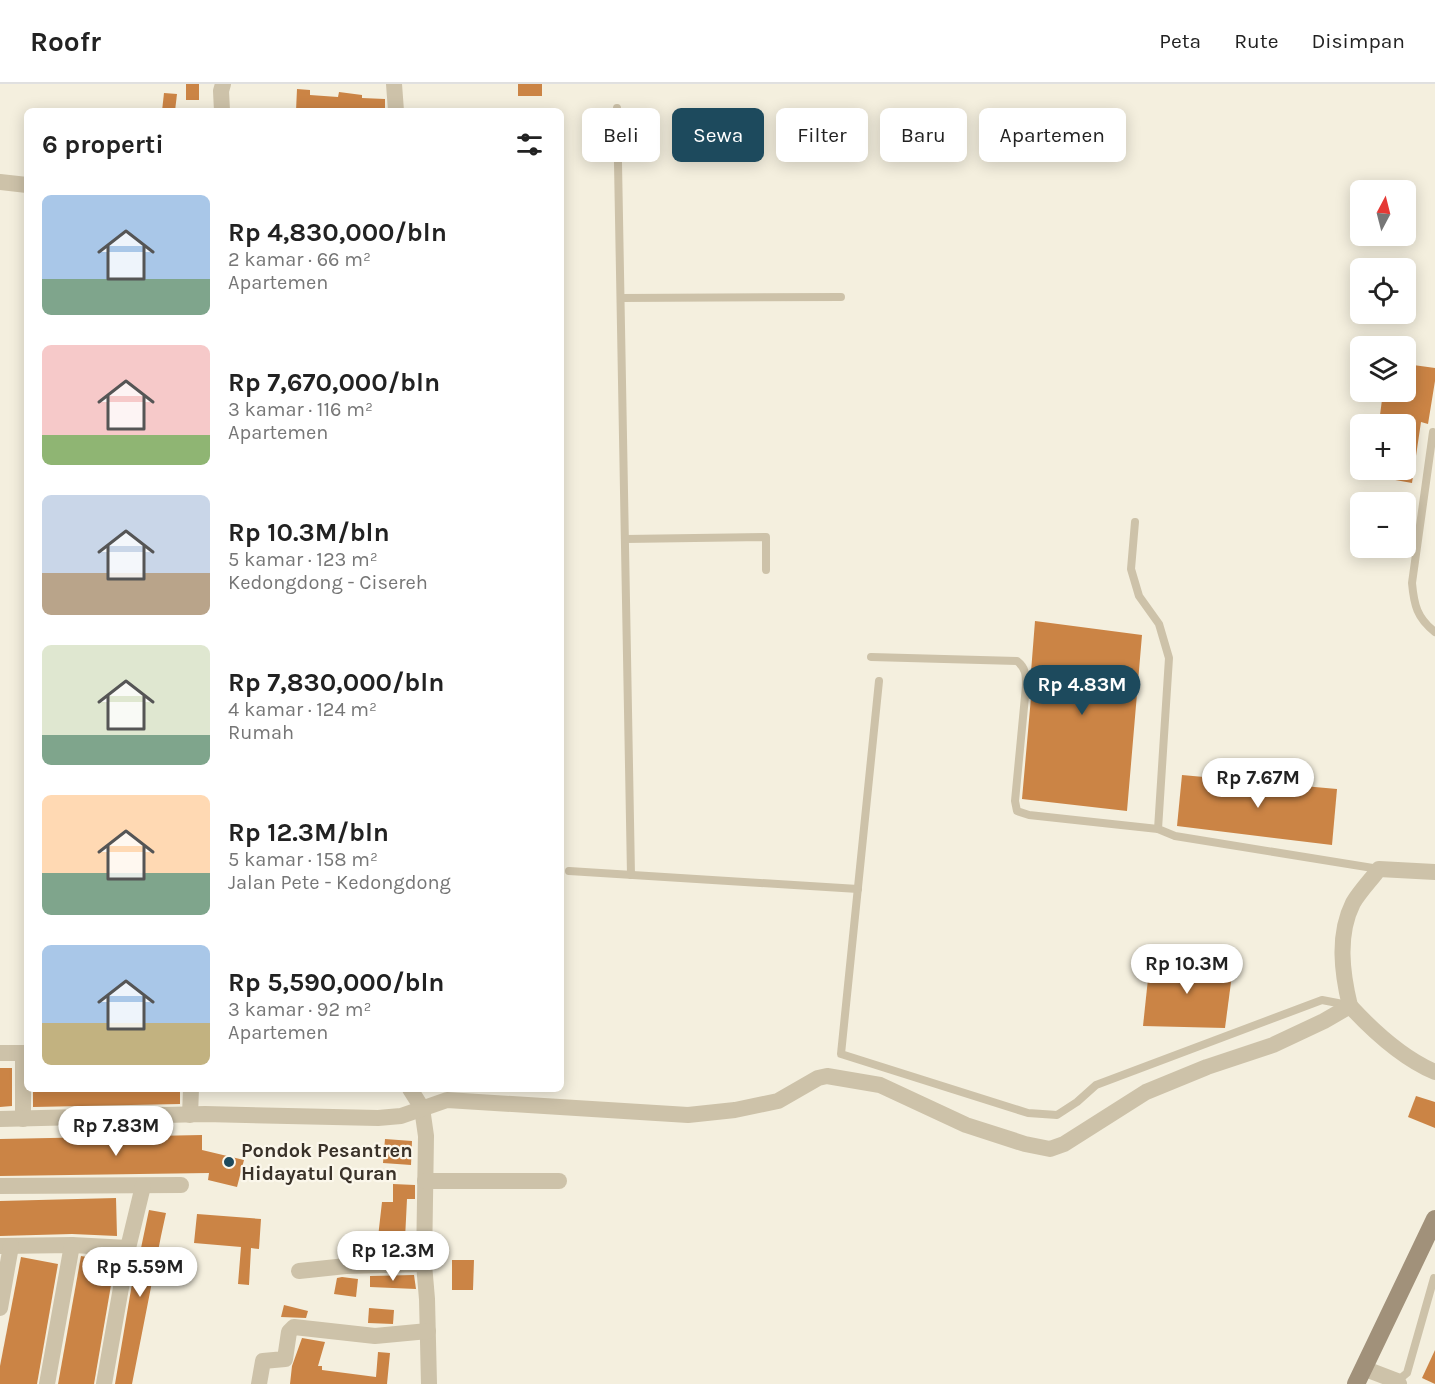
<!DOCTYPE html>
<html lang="id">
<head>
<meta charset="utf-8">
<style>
	body { margin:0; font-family:Karla,sans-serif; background:#f2f2f2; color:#222; height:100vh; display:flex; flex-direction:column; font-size:22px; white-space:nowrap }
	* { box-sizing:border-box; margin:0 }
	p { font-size:20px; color:#767676 }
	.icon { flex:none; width:33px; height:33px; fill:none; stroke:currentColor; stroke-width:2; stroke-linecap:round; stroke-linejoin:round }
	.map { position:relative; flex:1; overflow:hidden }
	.sheet { position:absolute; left:24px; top:24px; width:540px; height:984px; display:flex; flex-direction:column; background:#fff; border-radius:9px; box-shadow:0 3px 15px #0003 }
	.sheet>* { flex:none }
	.top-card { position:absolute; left:582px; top:24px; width:570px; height:54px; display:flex; gap:12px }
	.needle { width:39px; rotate:7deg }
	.controls { position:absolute; left:1350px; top:96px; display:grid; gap:12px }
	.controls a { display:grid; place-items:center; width:66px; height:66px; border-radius:9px; background:#fff; box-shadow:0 3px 15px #0003; font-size:30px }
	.price { position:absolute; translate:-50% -51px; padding:0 14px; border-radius:21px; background:#fff; color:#222; font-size:20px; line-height:39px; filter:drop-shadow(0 2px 3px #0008) }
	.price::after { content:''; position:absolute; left:50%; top:36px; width:18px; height:14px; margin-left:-9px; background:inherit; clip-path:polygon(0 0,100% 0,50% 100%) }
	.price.active { background:#1d4a5d; color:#fff }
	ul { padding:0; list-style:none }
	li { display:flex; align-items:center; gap:18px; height:150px; padding:0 18px }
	li span { display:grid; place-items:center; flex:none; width:168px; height:120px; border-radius:9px; color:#555 }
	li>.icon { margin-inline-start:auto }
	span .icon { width:72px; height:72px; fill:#fffc; stroke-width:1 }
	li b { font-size:26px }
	h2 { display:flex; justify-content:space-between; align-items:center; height:72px; padding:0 18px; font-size:26px }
	.tag { padding:0 21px; border-radius:9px; background:#fff; box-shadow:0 3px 15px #0003; font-size:21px; line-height:54px }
	.tag.active { background:#1d4a5d; color:#fff }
	header { display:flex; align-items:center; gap:36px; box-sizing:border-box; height:84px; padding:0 30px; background:#fff; border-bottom:2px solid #e0e0e0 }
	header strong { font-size:28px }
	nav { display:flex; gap:33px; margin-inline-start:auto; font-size:21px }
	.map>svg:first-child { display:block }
	.building { fill:#cb8445 }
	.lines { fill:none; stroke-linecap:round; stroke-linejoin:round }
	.lane { stroke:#cdc2a9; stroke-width:8 }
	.street { stroke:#cdc2a9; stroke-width:16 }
	.secondary { stroke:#a1917a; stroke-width:18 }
	.poi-dot { fill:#1d4a5d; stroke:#fbf7eb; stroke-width:2 }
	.labels { text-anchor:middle; stroke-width:4.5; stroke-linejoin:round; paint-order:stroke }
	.poi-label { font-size:20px; font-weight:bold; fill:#3a3229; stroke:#fbf7eb; text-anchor:start }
</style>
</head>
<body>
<header>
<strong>Roofr</strong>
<nav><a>Peta</a><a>Rute</a><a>Disimpan</a></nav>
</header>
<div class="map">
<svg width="1435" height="1300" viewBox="0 0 1435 1300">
	<rect width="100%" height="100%" fill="#f4efde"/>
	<!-- building -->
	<g class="building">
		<rect x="186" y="0" width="13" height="16"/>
		<rect x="518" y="0" width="24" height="12"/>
		<path d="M297,5L310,6V11L338,13L339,8L362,11V14L385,15V27L333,25V27H296Z"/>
		<path d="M164,9L177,10L175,27H162Z"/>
		<path d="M1406,280L1435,284V297L1428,340L1421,338L1412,399L1373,392V386H1406V336L1380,331L1383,308H1406Z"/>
		<path d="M1035,537L1142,551L1127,727L1022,715L1032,602L1031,588Z"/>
		<path d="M1182,691L1337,705L1332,761L1177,742Z"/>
		<path d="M1150,876L1233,883L1225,944L1143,942Z"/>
		<path d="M0,984H12V1022L0,1023Z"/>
		<path d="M180,1005V1020L33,1023V1006Z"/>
		<path d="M1416,1012L1435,1018V1044L1408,1033Z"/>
		<path d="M202,1051V1066L244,1076L237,1103L208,1096L209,1089L0,1092V1055Z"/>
		<path d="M385,1055L412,1057L411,1081L383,1079Z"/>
		<path d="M393,1100L415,1101V1115H407L405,1155H408L407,1170L376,1171L382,1118H393Z"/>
		<path d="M116,1114L117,1152L72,1150L0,1152V1117Z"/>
		<path d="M149,1126L166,1129L161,1152L132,1300H115L135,1182L137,1183Z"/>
		<path d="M197,1130L261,1135L259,1165L251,1164L249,1201L238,1200L241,1163L194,1159Z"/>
		<path d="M81,1172L115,1178L94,1300H58Z"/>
		<path d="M21,1173L58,1180L37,1300H0V1282Z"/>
		<path d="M452,1176H474L473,1206H452Z"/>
		<path d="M414,1191L416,1205L370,1203V1192Z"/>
		<path d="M342,1193L358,1195L356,1213L334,1210L337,1194Z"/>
		<path d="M284,1221L308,1227L306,1234L281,1233Z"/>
		<path d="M369,1224L394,1226L393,1240L368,1239Z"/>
		<path d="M302,1254L325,1258L318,1282H322V1286L376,1293L378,1268L390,1269L387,1300H290L292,1282Z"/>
		<path d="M1435,1266V1300L1422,1294Z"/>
	</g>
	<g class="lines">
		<!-- lane -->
		<g class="lane">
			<path d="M617,24L631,791"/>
			<path d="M621,214L841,213"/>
			<path d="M1433,348L1412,499C1414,521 1417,534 1435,548"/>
			<path d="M1135,438L1131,485L1139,512L1159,540L1169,574L1158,745L1175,752L1379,785"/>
			<path d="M625,455L766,453V486"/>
			<path d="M871,573L1017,577C1026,584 1026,591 1026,602L1015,717L1017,727L1029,731L1158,745"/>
			<path d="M879,597L841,970L1028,1029L1057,1031L1077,1018L1096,1001L1322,916L1348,921"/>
			<path d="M569,787L858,805"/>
			<path d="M1397,1297L1407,1289L1434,1194"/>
		</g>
		<!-- street -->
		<g class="street">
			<path d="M394,0L396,27"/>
			<path d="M222,27L221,7L223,0"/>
			<path d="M0,98L27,101"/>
			<path d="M1350,922C1374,948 1402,974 1435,988"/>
			<path d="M0,969H27"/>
			<path d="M23,969V1035"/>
			<path d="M410,1005L422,1024L426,1052L424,1180L427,1215L429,1300"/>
			<path d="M190,1031L191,1005"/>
			<path d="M0,1035L205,1030L378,1034L401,1032L447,1016L688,1031L735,1026L778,1017L818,994L827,992L880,1001L966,1041L1025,1060L1050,1065L1064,1060L1146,1008L1207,983L1273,961L1324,937L1350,922C1342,889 1337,851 1353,819C1360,807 1371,796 1379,785L1435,788"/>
			<path d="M425,1097H559"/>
			<path d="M0,1102L181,1101"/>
			<path d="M0,1162L72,1161L128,1164"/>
			<path d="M299,1187L346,1182L424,1180"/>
			<path d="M0,1224L11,1162"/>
			<path d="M1363,1284L1397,1297L1399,1300"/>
			<path d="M47,1300L72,1161"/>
			<path d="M104,1300L128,1164L143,1102"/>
			<path d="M259,1300L263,1277L285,1275L289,1248L294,1243L375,1252L428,1247"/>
		</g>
		<!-- secondary -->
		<path class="secondary" d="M1356,1300L1435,1135"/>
	</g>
	<!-- markers -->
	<circle class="poi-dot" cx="229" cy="1078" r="6"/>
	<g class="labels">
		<!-- poi labels -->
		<g class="poi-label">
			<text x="241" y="1073">Pondok Pesantren<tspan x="241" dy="23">Hidayatul Quran</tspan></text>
		</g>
	</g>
</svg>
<div class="controls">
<a><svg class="needle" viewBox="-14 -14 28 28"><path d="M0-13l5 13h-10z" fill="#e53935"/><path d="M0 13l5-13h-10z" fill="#767676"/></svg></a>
<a><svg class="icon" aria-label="locate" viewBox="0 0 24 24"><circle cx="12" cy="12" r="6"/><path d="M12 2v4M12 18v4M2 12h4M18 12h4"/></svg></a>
<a><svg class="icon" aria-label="layers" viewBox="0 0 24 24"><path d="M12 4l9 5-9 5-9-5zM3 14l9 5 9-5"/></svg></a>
<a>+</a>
<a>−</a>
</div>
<b class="price active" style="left:1082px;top:632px">Rp 4.83M</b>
<b class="price" style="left:1258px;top:725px">Rp 7.67M</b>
<b class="price" style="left:1187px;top:911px">Rp 10.3M</b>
<b class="price" style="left:116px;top:1073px">Rp 7.83M</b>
<b class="price" style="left:393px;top:1198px">Rp 12.3M</b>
<b class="price" style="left:140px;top:1214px">Rp 5.59M</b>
<div class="top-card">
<a class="tag">Beli</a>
<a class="tag active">Sewa</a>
<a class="tag">Filter</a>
<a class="tag">Baru</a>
<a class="tag">Apartemen</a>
</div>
<section class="sheet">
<h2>6 properti<svg class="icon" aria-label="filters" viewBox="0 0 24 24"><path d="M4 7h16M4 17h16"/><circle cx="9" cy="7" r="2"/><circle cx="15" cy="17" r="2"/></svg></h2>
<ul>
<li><span style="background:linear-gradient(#a9c7e8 70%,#7fa58c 0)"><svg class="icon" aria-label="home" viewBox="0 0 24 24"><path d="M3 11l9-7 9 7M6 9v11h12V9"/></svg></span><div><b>Rp 4,830,000/bln</b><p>2 kamar · 66 m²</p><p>Apartemen</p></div></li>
<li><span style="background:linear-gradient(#f6c9c9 75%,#8fb573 0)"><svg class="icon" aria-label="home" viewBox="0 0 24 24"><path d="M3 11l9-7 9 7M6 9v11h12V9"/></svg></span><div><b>Rp 7,670,000/bln</b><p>3 kamar · 116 m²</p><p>Apartemen</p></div></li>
<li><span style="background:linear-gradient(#c9d6e8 65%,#b9a48a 0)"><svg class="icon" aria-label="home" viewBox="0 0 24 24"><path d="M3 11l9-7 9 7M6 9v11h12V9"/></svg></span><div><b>Rp 10.3M/bln</b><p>5 kamar · 123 m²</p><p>Kedongdong - Cisereh</p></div></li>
<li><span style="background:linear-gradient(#dfe7d0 75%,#7fa58c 0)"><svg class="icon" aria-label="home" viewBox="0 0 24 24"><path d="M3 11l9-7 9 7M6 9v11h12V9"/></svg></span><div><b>Rp 7,830,000/bln</b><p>4 kamar · 124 m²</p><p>Rumah</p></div></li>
<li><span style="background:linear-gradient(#ffd9b3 65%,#7fa58c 0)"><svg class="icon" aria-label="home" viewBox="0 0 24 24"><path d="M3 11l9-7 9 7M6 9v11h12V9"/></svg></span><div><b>Rp 12.3M/bln</b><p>5 kamar · 158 m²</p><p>Jalan Pete - Kedongdong</p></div></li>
<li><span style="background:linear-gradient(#a9c7e8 65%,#c2b280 0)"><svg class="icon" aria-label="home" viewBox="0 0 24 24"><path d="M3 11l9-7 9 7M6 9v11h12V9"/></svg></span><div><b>Rp 5,590,000/bln</b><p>3 kamar · 92 m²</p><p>Apartemen</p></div></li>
</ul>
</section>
</div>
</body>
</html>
